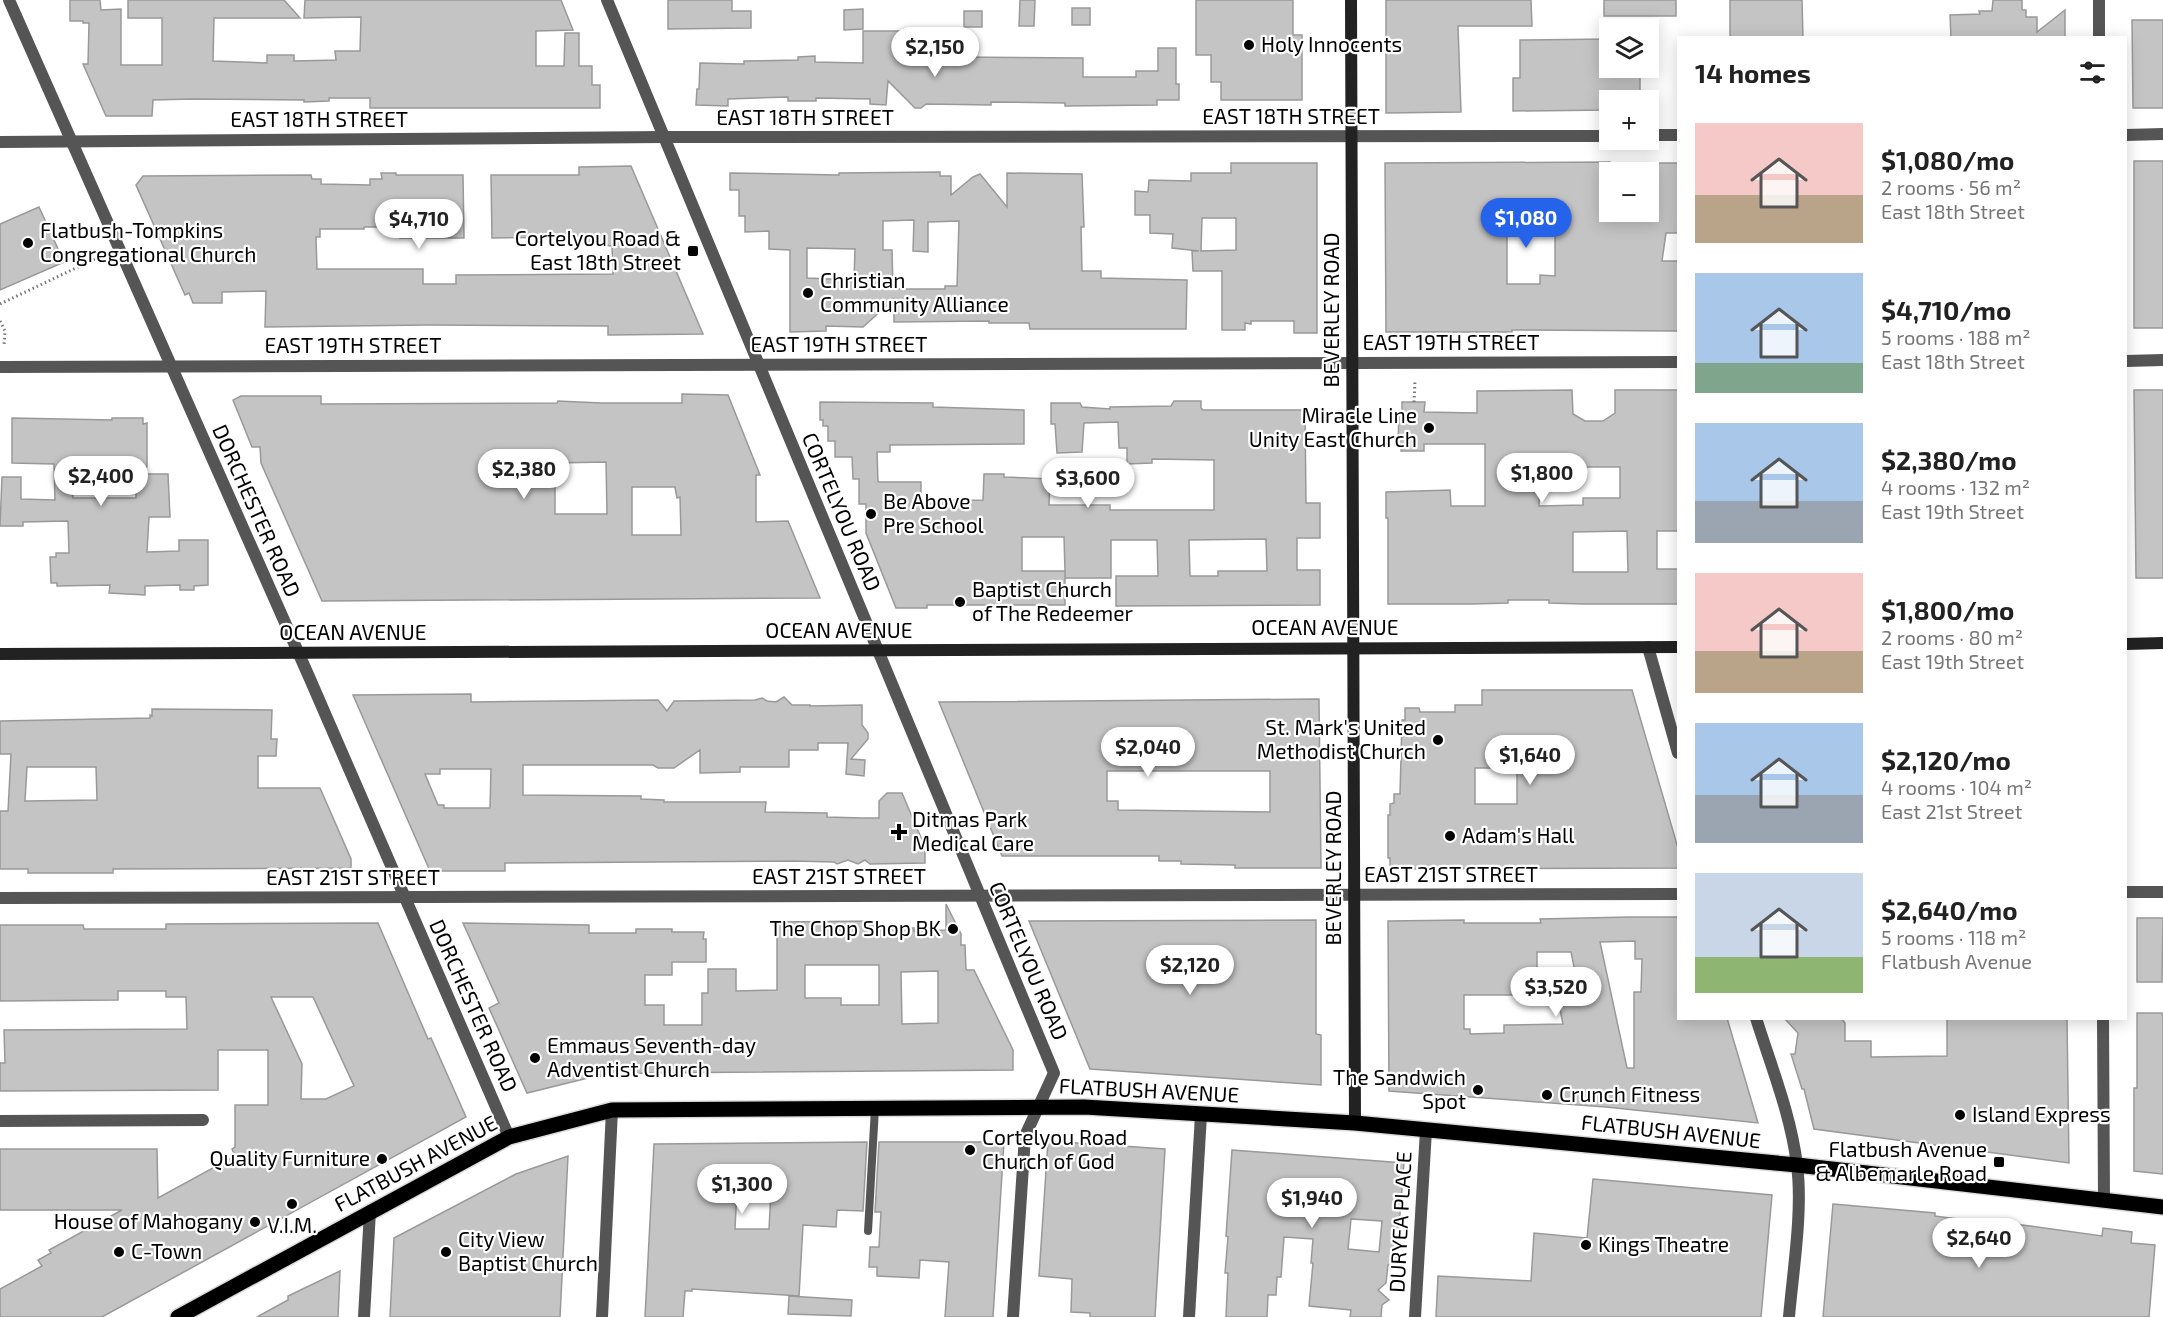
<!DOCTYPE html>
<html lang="en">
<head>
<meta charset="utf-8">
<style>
	body { margin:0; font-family:"Exo 2",sans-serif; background:#f6f6f6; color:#222; height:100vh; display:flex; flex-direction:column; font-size:22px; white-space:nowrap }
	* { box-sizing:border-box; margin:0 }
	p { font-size:20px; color:#767676 }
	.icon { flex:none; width:33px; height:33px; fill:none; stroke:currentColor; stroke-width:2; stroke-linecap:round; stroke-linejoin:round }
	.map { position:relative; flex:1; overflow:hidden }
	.details { position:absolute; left:1677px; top:36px; width:450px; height:984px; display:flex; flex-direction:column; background:#fff; border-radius:0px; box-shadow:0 3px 15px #0003 }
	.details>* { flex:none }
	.buttons { position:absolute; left:1599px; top:18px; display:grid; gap:12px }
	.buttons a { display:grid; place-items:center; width:60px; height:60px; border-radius:0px; background:#fff; box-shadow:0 3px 15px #0003; font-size:30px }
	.price { position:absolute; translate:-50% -51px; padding:0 14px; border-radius:21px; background:#fff; color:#222; font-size:20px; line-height:39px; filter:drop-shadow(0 2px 3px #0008) }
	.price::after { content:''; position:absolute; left:50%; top:36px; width:18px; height:14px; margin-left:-9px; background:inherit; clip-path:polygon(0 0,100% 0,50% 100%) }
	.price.selected { background:#2563eb; color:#fff }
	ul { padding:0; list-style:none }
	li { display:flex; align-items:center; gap:18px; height:150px; padding:0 18px }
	li span { display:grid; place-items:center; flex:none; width:168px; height:120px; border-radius:0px; color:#555 }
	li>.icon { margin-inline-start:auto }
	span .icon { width:72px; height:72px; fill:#fffc; stroke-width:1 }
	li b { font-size:26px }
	h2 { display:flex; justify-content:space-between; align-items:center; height:72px; padding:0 18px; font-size:26px }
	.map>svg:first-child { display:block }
	.building { fill:#c4c4c4; stroke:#999; stroke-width:1.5; fill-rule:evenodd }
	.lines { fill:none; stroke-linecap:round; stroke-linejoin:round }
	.primary-casing { stroke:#dbdbdb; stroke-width:18 }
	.path { stroke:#777; stroke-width:3; stroke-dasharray:1.5 3; stroke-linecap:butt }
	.lane { stroke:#555; stroke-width:8 }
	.street { stroke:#555; stroke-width:12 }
	.secondary { stroke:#222; stroke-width:12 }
	.primary { stroke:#000; stroke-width:15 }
	.poi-dot { fill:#000; stroke:#fff; stroke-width:2 }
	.labels { text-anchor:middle; stroke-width:4.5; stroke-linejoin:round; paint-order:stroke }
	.poi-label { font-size:21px; fill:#000; stroke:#fff; text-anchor:start }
	.street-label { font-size:21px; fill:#000; stroke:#fff }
</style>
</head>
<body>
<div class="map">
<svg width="2163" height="1317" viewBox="0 0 2163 1317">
	<rect width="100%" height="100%" fill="#fff"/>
	<!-- building -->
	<g class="building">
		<path d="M70,0H100L101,10L121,9V65H162V18H128V0H284L300,18H214L213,61L267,63V55H294V61L336,60L335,51H360L361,17L304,18L305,0H561L573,30L536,31V66H564L565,33H579V66H592V85H600V108H370V98H329V101L304,102V100L192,99L153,100L152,116H106L83,64H88L89,23H83V21H70Z"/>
		<path d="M668,0H732V11H751V28L668,29Z"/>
		<path d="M1020,0H1035L1034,26H1019Z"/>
		<path d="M1196,0H1293V35H1302V100H1221V82H1211V55H1196Z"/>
		<path d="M1386,0H1531L1532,26H1458L1461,112L1386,113Z"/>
		<rect x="1604" y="0" width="72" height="16"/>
		<path d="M1730,0H1802L1803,38H1730Z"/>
		<path d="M1993,0H2022V10H2026V17H2037V32L2065,10V38H1951L1950,15L1980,14L1979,11H1992Z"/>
		<rect x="1072" y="8" width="18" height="17"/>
		<path d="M863,9V29L844,30V10Z"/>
		<rect x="964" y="11" width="18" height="16"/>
		<path d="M2132,20H2163V108H2133Z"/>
		<path d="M904,29H926L925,60H957V57L1083,58V77H1136V71H1158V48H1176V84H1179V100H1157V105L1065,106V103L991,102V105L926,104L921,108H915L888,81L886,105L870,104V99L816,98V101H788V97L728,99V106L696,105L697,89H699L700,63L744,64V61L798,60V57L815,56V62L863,63V31H904Z"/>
		<path d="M1610,39V68H1633L1634,77H1640V100H1610V110L1513,111V78H1520V40Z"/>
		<rect x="2134" y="161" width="29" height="167"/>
		<path d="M1610,162V212H1648V163H1678V233H1666L1662,261H1678V331L1512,330V332H1386L1385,163ZM1507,234H1555V276L1540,275V284H1507Z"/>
		<path d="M1231,163H1317V333H1294V321H1251V324L1245,323V330H1222V271H1193L1192,251H1199L1172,248L1173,234L1150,233V215H1135V191L1148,192L1149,180L1191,181V173H1231ZM1202,218H1236V250L1201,251Z"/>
		<path d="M631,166L703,334L608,335V326L429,325L265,327L266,291L222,292V303H193L189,293L185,295L136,185L143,176L311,175L312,179H321V184L370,185V179H382L381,173H396V175H463L464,238H400V227H364V229H320V237H316L317,269H423V284H456V275L613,274L612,246L581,243V237L492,238L491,175H579V167Z"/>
		<path d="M940,172V176H951V195L973,177L980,174L1007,207V173L1082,174L1084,227H1081L1082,271H1101V278L1187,280L1186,329H1030L1029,323H989V321L894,322V299L863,327L826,326V331L790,332V250L769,249V231L745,232V216H739V190H730V173L839,175V173ZM914,220L913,251L928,252V222L959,221L957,286H945V289H893L892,250H883V221ZM807,248L855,249L854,280L807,278Z"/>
		<path d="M39,207L64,262L0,290V224Z"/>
		<path d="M1572,390L1573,414L1585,421H1603L1615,413V390H1678V531H1657V569H1678V604H1583L1549,603V600H1508V603L1472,604H1388V518H1386V492L1450,490L1451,506H1485V444H1424V451H1401V444H1398L1399,412H1402V402H1425L1424,412L1477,413V391ZM1578,467H1620V498H1583V505L1539,506L1540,472H1578ZM1627,531L1628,572H1573V532Z"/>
		<path d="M2134,390H2163V578H2136Z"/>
		<path d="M682,394L728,395L760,475H756V522L788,521L820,598L322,601L261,463L260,447H252L233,400L241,396H321V404L557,403L558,401L601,403H682ZM606,462L607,514H555V463ZM632,487H675L677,498L680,497L681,535H632Z"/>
		<path d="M1174,401H1201V408L1203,410H1305L1306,503H1320V538H1297V570H1320V605L1116,606V576H1158L1157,540H1111V578H1065V571V605H927V608H896L866,533V504H859V479H853L852,457H835V441H828V426H823V420H820V402L933,403V407L1024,410V444L890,445V452H877L878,482H921V501L983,500L984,474H1004V477L1050,479L1049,505H1110V510H1214V460L1152,459V463L1127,464V448H1119L1118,422L1084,423L1082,452L1057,453L1055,424H1051V403H1080L1082,407L1110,409V407L1171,406ZM1022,537H1064L1065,571H1022ZM1266,539L1267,571H1218V576H1190L1189,540Z"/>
		<path d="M12,418L112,420V418H143V424L147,423V467H118V464L72,463L73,498H136V474H168L170,517H149L147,552L179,551V540H208V585L194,586V590H180V585L145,586V595L109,593L110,585L57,586V583H51L50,557H56V553H69L68,521L23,522V526H0L2,477H21V499L55,500L54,464L12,463Z"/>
		<path d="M1482,690H1632L1678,848V868L1390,869V858H1388V815H1390V804L1394,803V794H1400L1402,720H1405V708H1419L1420,712H1455V705H1482ZM1475,768H1517V804H1475Z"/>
		<path d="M471,694V702L658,700L667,711L674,701L755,700L762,698L767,701L776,702L784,697L792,705H810V706L862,705V725L868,733V739L851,759L865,760L864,776L846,774L848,743H818V750H789V767H740V772L700,773V750L674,768H658L653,765H523V795L641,796V799L664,800V802H766L765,812L827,813V817L862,818H879V801L887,793H902L925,847V863L870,864L865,860L858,864L848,860L837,864L834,862L793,861L505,863V871H430L353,695ZM440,769H491L490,808H444V805H438L425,774H440Z"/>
		<path d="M1319,699L1321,868H1235V865L1181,864V861H1159V856H1002L939,702ZM1107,771H1270V812L1118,810V801H1107Z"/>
		<path d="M152,709L272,710L271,739H277L276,756H258V788H320L351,859V868L113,869V873H28V869H0V811H8L11,754H0V721L150,718V715L152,716ZM27,767H96L97,800L25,801Z"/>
		<path d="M946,904L961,934V945H965L966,970H974L1013,1050V1070L645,1073L592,1077L527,1093L489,1008L499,1003L463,923L589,925V933H636V929H672V932H704L703,939H706V962H672V975H645V1005H664V1025H702V993H708V969H736V991L777,990V922L878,921L879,928H914V931L946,930ZM805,965H879V1005H841V998H805ZM938,971V1023L902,1024L901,972Z"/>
		<path d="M1629,917H1678V1018H1727L1758,1123L1606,1107L1389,1091L1388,921L1464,920V923H1541L1540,919ZM1635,941V959H1642L1641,992H1634V1068H1627L1600,942ZM1537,952H1571L1578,986L1537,981ZM1464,995H1557L1563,1024L1504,1025V1033L1470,1034V1029H1464Z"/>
		<path d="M2137,918H2163L2162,982H2137Z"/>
		<path d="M1316,920V1034L1321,1035V1085L1090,1069L1029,921Z"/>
		<path d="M378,923L428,1039L431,1038L466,1117L102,1317H0V1289L42,1266L38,1260L51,1253L49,1250L122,1210H0V1149H157L158,1198L235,1156L232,1149L235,1147V1105H268V1050H218V1090L0,1091V1063H5L4,1030L187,1029L186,997H166V991H118V1000L0,1001V925H83L84,929H166V924ZM271,997H313L354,1086L326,1099H301L302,1064Z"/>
		<path d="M2137,1013H2162L2163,1017V1174L2134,1171V1088H2137Z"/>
		<path d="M1784,1018H1841L1845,1023V1041H1871V1057L1947,1056V1018H2067L2069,1163L1814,1129L1804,1089H1802L1791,1054H1795L1798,1033Z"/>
		<path d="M1048,1141L1165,1149L1155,1317H1090V1313L1071,1312L1072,1279L1039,1276Z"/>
		<path d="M867,1142L863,1211L837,1210L836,1227L803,1225L799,1296L692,1289V1291H685L683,1317H645L654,1144ZM737,1189L771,1191L769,1229H735Z"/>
		<path d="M879,1142H1004L993,1317H945L949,1262L920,1260L919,1278L877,1276V1267H869L870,1247H879L881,1212H875Z"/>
		<path d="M1232,1150L1404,1163L1396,1265H1388L1386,1283L1378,1290L1389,1300L1382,1305L1381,1317H1350L1351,1310L1309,1306L1313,1263H1311L1313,1239L1284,1237L1281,1277H1277L1276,1295H1268L1267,1317H1226L1228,1273H1225L1228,1237L1226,1236ZM1351,1219L1382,1221L1379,1252L1348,1249Z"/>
		<path d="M568,1156L560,1317H390L394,1238L516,1174Z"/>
		<path d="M1593,1179L1772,1195L1761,1317H1436L1438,1276L1531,1281L1534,1233L1587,1238Z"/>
		<path d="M1833,1204L1935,1213V1216L1950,1218L1985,1222L1986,1220L2102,1236L2103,1228L2132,1232L2131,1243L2155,1245L2149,1317H1823Z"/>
		<path d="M340,1271L338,1317H257L288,1300V1296Z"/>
		<path d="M789,1296L852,1300L851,1316L788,1314Z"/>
	</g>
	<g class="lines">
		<defs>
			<path id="primary" d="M178,1317L509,1137L612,1110L1084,1107L1355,1123L1797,1165L2163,1207"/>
		</defs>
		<!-- primary casing -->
		<use href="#primary" class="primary-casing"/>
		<!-- path -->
		<g class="path">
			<path d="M0,304L95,259"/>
			<path d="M0,321L5,331L4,346"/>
			<path d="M1414,402L1415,380"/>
		</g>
		<!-- lane -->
		<path class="lane" d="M868,1231L875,1108"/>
		<!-- street -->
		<g class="street">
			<path d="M9,0L310,679L509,1137"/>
			<path d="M607,0L1054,1073L1025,1136L1013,1317"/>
			<path d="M2099,0V38"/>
			<path d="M1648,135H1678"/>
			<path d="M2126,135L2163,134"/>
			<path d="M0,142L664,137L1610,136"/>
			<path d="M2126,361L2163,360"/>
			<path d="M0,367L1678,362"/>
			<path d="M1648,647L1678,753"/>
			<path d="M2126,892H2163"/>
			<path d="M0,898L1678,894"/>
			<path d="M1756,1018C1771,1066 1791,1115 1797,1165C1803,1211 1793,1270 1789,1317"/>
			<path d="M2103,1018L2104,1200"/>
			<path d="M0,1121L203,1120"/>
			<path d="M364,1317L370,1211"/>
			<path d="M602,1317L612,1110"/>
			<path d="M1189,1317L1201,1115"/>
			<path d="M1415,1317L1426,1130"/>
		</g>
		<!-- secondary -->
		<g class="secondary">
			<path d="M1351,0L1355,1123"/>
			<path d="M2126,644L2163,643"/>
			<path d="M0,654L1678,647"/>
		</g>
		<!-- primary -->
		<use href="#primary" class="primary"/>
	</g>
	<!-- markers -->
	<g class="poi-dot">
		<circle cx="1249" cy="45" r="6"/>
		<circle cx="28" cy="243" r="6"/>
		<rect x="687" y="245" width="12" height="12" rx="3"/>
		<circle cx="808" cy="293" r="6"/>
		<circle cx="1429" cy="428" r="6"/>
		<circle cx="871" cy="514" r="6"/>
		<circle cx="960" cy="602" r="6"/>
		<circle cx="1438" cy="740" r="6"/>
		<path d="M896 823h6v6h6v6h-6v6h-6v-6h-6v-6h6z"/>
		<circle cx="1450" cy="836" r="6"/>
		<circle cx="953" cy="929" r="6"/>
		<circle cx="535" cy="1058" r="6"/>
		<circle cx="1478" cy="1090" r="6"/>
		<circle cx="1547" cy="1095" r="6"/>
		<circle cx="1960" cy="1115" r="6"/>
		<circle cx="970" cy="1150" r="6"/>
		<circle cx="382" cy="1159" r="6"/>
		<rect x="1993" y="1156" width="12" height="12" rx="3"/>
		<circle cx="292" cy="1204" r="6"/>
		<circle cx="255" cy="1222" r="6"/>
		<circle cx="1586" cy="1245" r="6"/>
		<circle cx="119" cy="1252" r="6"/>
		<circle cx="446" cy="1252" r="6"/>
	</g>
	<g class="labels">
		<!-- poi labels -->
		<g class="poi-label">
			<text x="1261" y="52">Holy Innocents</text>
			<text x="40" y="238">Flatbush-Tompkins<tspan x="40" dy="24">Congregational Church</tspan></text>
			<text x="681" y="246" text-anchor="end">Cortelyou Road &amp;<tspan x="681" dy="24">East 18th Street</tspan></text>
			<text x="820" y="288">Christian<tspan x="820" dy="24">Community Alliance</tspan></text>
			<text x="1417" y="423" text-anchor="end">Miracle Line<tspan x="1417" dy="24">Unity East Church</tspan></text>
			<text x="883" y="509">Be Above<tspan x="883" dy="24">Pre School</tspan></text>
			<text x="972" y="597">Baptist Church<tspan x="972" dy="24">of The Redeemer</tspan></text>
			<text x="1426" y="735" text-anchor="end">St. Mark's United<tspan x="1426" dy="24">Methodist Church</tspan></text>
			<text x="912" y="827">Ditmas Park<tspan x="912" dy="24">Medical Care</tspan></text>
			<text x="1462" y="843">Adam's Hall</text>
			<text x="941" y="936" text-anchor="end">The Chop Shop BK</text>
			<text x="547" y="1053">Emmaus Seventh-day<tspan x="547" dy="24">Adventist Church</tspan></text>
			<text x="1466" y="1085" text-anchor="end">The Sandwich<tspan x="1466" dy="24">Spot</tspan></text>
			<text x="1559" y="1102">Crunch Fitness</text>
			<text x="1972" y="1122">Island Express</text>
			<text x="982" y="1145">Cortelyou Road<tspan x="982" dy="24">Church of God</tspan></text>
			<text x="1987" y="1157" text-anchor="end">Flatbush Avenue<tspan x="1987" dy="24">&amp; Albemarle Road</tspan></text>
			<text x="370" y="1166" text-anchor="end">Quality Furniture</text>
			<text x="243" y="1229" text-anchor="end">House of Mahogany</text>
			<text x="292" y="1233" text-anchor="middle">V.I.M.</text>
			<text x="458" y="1247">City View<tspan x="458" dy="24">Baptist Church</tspan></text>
			<text x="1598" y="1252">Kings Theatre</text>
			<text x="131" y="1259">C-Town</text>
		</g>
		<!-- street labels -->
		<g class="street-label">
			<text x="1291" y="124">EAST 18TH STREET</text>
			<text x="805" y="125">EAST 18TH STREET</text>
			<text x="319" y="127">EAST 18TH STREET</text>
			<text transform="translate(1332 310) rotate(-90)" y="7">BEVERLEY ROAD</text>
			<text x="1451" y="350">EAST 19TH STREET</text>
			<text x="839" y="352">EAST 19TH STREET</text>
			<text x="353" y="353">EAST 19TH STREET</text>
			<text transform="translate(256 511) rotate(66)" y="7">DORCHESTER ROAD</text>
			<text transform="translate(841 512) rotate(67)" y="7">CORTELYOU ROAD</text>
			<text x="1325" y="635">OCEAN AVENUE</text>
			<text x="839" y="638">OCEAN AVENUE</text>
			<text x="353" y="640">OCEAN AVENUE</text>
			<text transform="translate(1334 868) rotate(-90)" y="7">BEVERLEY ROAD</text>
			<text x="1451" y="882">EAST 21ST STREET</text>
			<text x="839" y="884">EAST 21ST STREET</text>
			<text x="353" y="885">EAST 21ST STREET</text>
			<text transform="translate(1028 961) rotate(67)" y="7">CORTELYOU ROAD</text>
			<text transform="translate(473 1006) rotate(66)" y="7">DORCHESTER ROAD</text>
			<text transform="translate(1149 1091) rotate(3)" y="7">FLATBUSH AVENUE</text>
			<text transform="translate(1671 1132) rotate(6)" y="7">FLATBUSH AVENUE</text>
			<text transform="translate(416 1164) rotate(-28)" y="7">FLATBUSH AVENUE</text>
			<text transform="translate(1401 1222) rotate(-87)" y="7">DURYEA PLACE</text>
		</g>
	</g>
</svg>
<div class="buttons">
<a><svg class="icon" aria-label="layers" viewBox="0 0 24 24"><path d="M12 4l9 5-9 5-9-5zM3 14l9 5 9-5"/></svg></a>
<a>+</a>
<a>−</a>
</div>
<b class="price" style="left:935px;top:78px">$2,150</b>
<b class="price selected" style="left:1526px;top:249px">$1,080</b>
<b class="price" style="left:419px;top:250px">$4,710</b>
<b class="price" style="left:524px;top:500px">$2,380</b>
<b class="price" style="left:1542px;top:504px">$1,800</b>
<b class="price" style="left:101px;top:507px">$2,400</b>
<b class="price" style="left:1088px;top:509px">$3,600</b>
<b class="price" style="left:1148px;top:778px">$2,040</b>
<b class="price" style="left:1530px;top:786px">$1,640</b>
<b class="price" style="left:1190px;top:996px">$2,120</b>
<b class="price" style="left:1556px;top:1018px">$3,520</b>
<b class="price" style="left:742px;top:1215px">$1,300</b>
<b class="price" style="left:1312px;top:1229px">$1,940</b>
<b class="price" style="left:1979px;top:1269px">$2,640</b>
<section class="details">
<h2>14 homes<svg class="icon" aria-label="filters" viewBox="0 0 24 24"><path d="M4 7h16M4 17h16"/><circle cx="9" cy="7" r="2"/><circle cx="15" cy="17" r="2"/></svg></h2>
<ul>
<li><span style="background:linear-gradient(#f6c9c9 60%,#b9a48a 0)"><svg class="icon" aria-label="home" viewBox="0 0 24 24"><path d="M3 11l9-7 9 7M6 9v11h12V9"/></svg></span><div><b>$1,080/mo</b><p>2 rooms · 56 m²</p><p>East 18th Street</p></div></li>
<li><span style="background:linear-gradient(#a9c7e8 75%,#7fa58c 0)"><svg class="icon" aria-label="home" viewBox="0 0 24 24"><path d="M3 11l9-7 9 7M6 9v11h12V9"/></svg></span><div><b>$4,710/mo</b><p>5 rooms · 188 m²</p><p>East 18th Street</p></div></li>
<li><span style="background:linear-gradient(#a9c7e8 65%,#9aa5b1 0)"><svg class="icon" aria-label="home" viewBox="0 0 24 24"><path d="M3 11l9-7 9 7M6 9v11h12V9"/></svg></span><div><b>$2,380/mo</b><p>4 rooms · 132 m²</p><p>East 19th Street</p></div></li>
<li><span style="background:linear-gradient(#f6c9c9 65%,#b9a48a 0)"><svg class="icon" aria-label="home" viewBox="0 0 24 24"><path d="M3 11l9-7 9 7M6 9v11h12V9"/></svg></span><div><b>$1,800/mo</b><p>2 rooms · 80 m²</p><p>East 19th Street</p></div></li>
<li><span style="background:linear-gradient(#a9c7e8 60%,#9aa5b1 0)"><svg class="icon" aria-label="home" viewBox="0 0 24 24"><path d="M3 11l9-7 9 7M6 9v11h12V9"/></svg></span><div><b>$2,120/mo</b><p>4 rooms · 104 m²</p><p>East 21st Street</p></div></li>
<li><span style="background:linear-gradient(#c9d6e8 70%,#8fb573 0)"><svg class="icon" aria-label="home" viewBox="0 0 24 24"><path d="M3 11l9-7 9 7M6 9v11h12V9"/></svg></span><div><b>$2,640/mo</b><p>5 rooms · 118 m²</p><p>Flatbush Avenue</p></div></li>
</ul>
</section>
</div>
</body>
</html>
